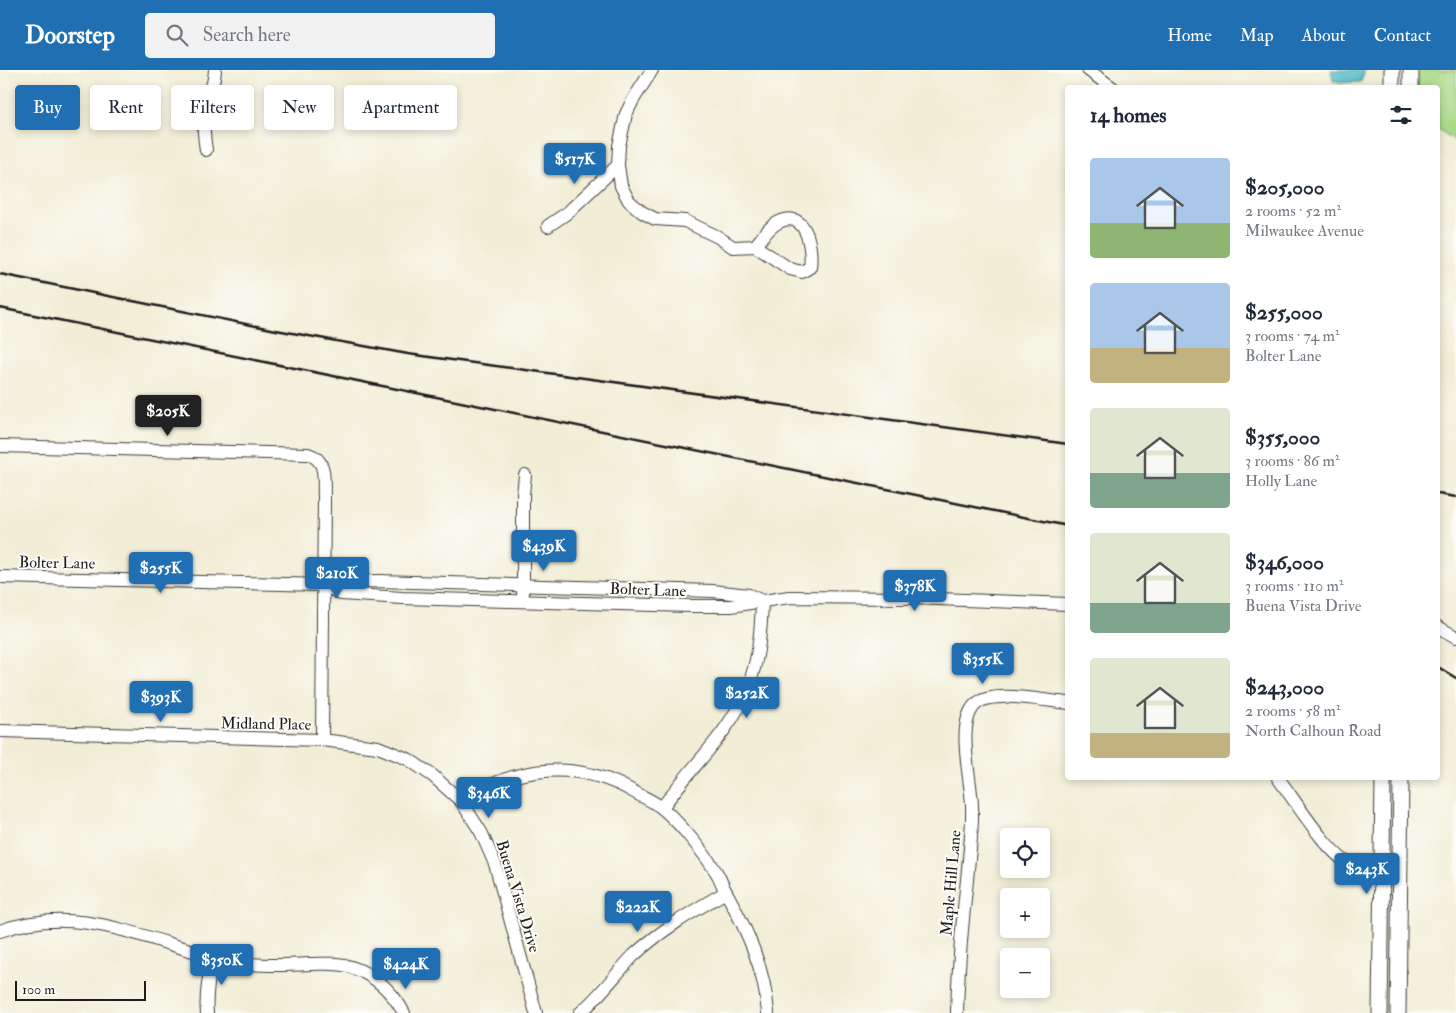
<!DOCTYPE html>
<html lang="en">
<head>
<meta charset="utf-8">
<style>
	body { margin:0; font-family:"IM FELL Double Pica",serif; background:#f2f2f3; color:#1f2937; height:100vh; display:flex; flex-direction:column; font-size:19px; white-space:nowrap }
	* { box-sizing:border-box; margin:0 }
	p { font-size:16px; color:#747a83 }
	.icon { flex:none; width:28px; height:28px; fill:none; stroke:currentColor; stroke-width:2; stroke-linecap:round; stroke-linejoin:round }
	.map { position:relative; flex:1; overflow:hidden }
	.details { position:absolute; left:1065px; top:15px; width:375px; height:695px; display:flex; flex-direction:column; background:#fff; border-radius:5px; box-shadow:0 2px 8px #0003 }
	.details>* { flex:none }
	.banner { position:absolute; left:15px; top:15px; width:475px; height:45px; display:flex; gap:10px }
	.tools { position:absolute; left:1000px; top:758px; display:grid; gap:10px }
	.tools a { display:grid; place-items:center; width:50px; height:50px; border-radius:5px; background:#fff; box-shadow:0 2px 8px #0003; font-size:25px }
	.scale { position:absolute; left:15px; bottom:12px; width:131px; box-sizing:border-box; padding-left:5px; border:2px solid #1c1c1c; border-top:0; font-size:14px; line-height:18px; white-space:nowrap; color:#1c1c1c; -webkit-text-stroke:4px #fdfcf7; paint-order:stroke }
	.price { position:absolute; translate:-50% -42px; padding:0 11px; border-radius:5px; background:#1f6fb2; color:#fff; font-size:16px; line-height:32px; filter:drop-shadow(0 1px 2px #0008) }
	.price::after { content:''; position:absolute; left:50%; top:30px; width:15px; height:11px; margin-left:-8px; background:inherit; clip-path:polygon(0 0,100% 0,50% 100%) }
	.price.selected { background:#222; color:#fff }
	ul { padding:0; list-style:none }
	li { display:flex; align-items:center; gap:15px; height:125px; padding:0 25px }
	li span { display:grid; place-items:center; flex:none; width:140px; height:100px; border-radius:5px; color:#555 }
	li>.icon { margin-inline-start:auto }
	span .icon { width:60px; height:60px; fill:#fffc; stroke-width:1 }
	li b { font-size:21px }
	h2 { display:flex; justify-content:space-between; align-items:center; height:60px; padding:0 25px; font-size:21px }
	.pill { padding:0 18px; border-radius:5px; background:#fff; box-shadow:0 2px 8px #0003; font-size:18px; line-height:45px }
	.pill.selected { background:#1f6fb2; color:#fff }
	header { display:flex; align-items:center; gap:30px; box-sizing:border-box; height:70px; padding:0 25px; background:#1f6fb2; color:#fff }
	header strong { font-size:24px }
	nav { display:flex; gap:28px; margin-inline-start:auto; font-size:18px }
	.search { width:350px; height:45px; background:#f2f2f3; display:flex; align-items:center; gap:12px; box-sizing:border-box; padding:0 18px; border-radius:5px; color:#747a83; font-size:19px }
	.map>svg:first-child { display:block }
	.green { fill:#a9d987; stroke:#627a52 }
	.water { fill:#4cb9c6; stroke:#346a71 }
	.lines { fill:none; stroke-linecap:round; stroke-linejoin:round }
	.minor-casing { stroke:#3c3b38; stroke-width:14 }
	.major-casing { stroke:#3c3b38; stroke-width:17 }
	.minor { stroke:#fff; stroke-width:12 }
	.major { stroke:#fff; stroke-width:15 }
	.rail { stroke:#1c1c1c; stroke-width:2.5 }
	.labels { text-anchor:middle; stroke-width:4; stroke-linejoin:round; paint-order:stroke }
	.street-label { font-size:16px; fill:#1c1c1c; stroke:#fdfcf7 }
</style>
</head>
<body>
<header>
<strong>Doorstep</strong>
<div class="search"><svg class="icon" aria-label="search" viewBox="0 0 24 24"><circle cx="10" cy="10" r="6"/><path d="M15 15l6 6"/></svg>Search here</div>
<nav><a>Home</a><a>Map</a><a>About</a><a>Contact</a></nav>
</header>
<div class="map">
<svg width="1456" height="943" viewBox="0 0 1456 943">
	<rect width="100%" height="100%" fill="#fdfcf7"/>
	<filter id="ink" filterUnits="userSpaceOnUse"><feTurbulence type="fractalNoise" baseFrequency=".02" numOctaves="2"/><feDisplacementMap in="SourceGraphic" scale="10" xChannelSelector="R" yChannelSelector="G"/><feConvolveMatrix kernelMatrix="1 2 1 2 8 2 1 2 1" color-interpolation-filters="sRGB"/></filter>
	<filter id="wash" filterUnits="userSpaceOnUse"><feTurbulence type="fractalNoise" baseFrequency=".0096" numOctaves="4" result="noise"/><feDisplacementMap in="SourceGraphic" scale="20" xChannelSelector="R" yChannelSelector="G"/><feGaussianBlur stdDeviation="1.12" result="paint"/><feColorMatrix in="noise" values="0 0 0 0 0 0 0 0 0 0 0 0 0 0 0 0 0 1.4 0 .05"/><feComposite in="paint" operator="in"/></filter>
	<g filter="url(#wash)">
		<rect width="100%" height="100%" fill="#f1edd6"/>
		<!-- green -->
		<path class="green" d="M1417,0H1456V71L1438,59V18H1417Z"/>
		<!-- water -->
		<path class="water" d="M1331,0H1365L1361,12L1339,13L1333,11Z"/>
	</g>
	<g filter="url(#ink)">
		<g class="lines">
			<defs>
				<g id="minor">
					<path d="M652,0L633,30L626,44L619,76L618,95L621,116L629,131L642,142L655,149L685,151L718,167L733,177L755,176C761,169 767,160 774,155C805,134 813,176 810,197L802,202L790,199L755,176"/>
					<path d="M1088,0L1113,18"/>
					<path d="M206,80C204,67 202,52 205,39C208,24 214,18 215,0"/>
					<path d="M548,156L567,143L618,95"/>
					<path d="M0,376L308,384C328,390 323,410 324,427L322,670"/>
					<path d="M0,507L324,515L333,512L379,511L713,521L749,525L762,531"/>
					<path d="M324,515L341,524L402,528L691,536H731L789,527L912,528L1068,534"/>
					<path d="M523,524V425L525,405"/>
					<path d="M1438,557L1456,567"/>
					<path d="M0,661L322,670L378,677L408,689L433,706L461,731L481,762L495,794L536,943"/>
					<path d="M1278,708C1294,729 1327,783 1350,794C1364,800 1384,798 1400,798"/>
					<path d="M461,731C517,695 578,689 636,723C645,728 655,732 662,738C680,753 706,785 718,805C721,811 723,817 726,822C747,860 765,899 768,943"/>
					<path d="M662,738C690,697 730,664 748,617C759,589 761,560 762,531"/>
					<path d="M0,861C90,828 167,884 252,894C271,896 291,895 310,894C323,894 338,892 351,897C375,905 392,921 404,943"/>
					<path d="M207,943C205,925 209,905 213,888"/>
					<path d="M580,943C600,926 615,905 633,886C661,860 693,841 726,822"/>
					<path d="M957,943C958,899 962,855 967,810C969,785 973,760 972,735C971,708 956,654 975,635C991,619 1045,631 1068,633"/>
				</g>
				<g id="major">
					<path d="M1392,18V0"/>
					<path d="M1411,18V0"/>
					<path d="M1380,943L1383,708"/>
					<path d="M1398,943L1401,708"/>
				</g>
			</defs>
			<!-- minor casing -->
			<use href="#minor" class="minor-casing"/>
			<!-- major casing -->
			<use href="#major" class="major-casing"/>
			<!-- minor -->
			<use href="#minor" class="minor"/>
			<!-- major -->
			<use href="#major" class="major"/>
			<!-- rail -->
			<g class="rail">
				<path d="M0,204L276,260L408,284L1068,374"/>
				<path d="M0,238L1068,456"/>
				<path d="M1438,424L1456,427"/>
				<path d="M1438,597L1456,608"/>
			</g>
		</g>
	</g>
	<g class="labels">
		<!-- street labels -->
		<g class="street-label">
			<text transform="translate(57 492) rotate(1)" y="6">Bolter Lane</text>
			<text transform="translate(648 519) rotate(2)" y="6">Bolter Lane</text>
			<text transform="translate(266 653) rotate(1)" y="6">Midland Place</text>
			<text transform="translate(950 813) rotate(-85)" y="6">Maple Hill Lane</text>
			<text transform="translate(519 826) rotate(73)" y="6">Buena Vista Drive</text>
		</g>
	</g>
</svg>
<div class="tools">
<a><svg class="icon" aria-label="locate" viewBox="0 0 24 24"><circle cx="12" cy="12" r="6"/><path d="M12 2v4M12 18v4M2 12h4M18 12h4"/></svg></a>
<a>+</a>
<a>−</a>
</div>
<div class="scale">100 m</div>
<b class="price" style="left:575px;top:115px">$517K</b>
<b class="price selected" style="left:168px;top:367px">$205K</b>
<b class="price" style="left:544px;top:502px">$439K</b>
<b class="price" style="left:161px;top:524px">$255K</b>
<b class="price" style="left:337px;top:529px">$210K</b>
<b class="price" style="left:915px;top:542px">$378K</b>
<b class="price" style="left:983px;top:615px">$355K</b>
<b class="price" style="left:747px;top:649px">$252K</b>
<b class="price" style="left:161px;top:653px">$393K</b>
<b class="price" style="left:489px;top:749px">$346K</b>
<b class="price" style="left:1367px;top:825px">$243K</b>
<b class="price" style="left:638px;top:863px">$222K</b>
<b class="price" style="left:222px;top:916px">$350K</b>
<b class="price" style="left:406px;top:920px">$424K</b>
<div class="banner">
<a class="pill selected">Buy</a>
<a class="pill">Rent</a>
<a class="pill">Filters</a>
<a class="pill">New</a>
<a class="pill">Apartment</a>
</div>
<section class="details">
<h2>14 homes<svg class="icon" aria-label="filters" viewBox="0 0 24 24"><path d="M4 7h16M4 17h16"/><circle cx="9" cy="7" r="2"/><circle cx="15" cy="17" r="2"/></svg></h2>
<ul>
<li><span style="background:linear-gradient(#a9c7e8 65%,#8fb573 0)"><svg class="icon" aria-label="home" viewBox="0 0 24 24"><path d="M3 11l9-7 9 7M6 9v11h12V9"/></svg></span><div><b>$205,000</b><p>2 rooms · 52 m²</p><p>Milwaukee Avenue</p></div></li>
<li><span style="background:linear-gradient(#a9c7e8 65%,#c2b280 0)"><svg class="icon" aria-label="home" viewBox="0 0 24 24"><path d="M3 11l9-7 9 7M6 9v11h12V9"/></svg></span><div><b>$255,000</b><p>3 rooms · 74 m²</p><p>Bolter Lane</p></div></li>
<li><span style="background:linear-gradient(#dfe7d0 65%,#7fa58c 0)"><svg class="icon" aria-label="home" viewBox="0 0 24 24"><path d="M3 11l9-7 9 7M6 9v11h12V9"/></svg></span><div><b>$355,000</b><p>3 rooms · 86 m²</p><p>Holly Lane</p></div></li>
<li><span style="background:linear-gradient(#dfe7d0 70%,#7fa58c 0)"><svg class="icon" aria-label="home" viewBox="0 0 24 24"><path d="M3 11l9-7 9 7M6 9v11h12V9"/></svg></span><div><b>$346,000</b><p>3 rooms · 110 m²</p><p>Buena Vista Drive</p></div></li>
<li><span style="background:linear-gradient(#dfe7d0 75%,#c2b280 0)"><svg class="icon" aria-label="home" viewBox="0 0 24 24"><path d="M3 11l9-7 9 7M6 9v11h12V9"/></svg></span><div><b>$243,000</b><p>2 rooms · 58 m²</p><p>North Calhoun Road</p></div></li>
</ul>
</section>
</div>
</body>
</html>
